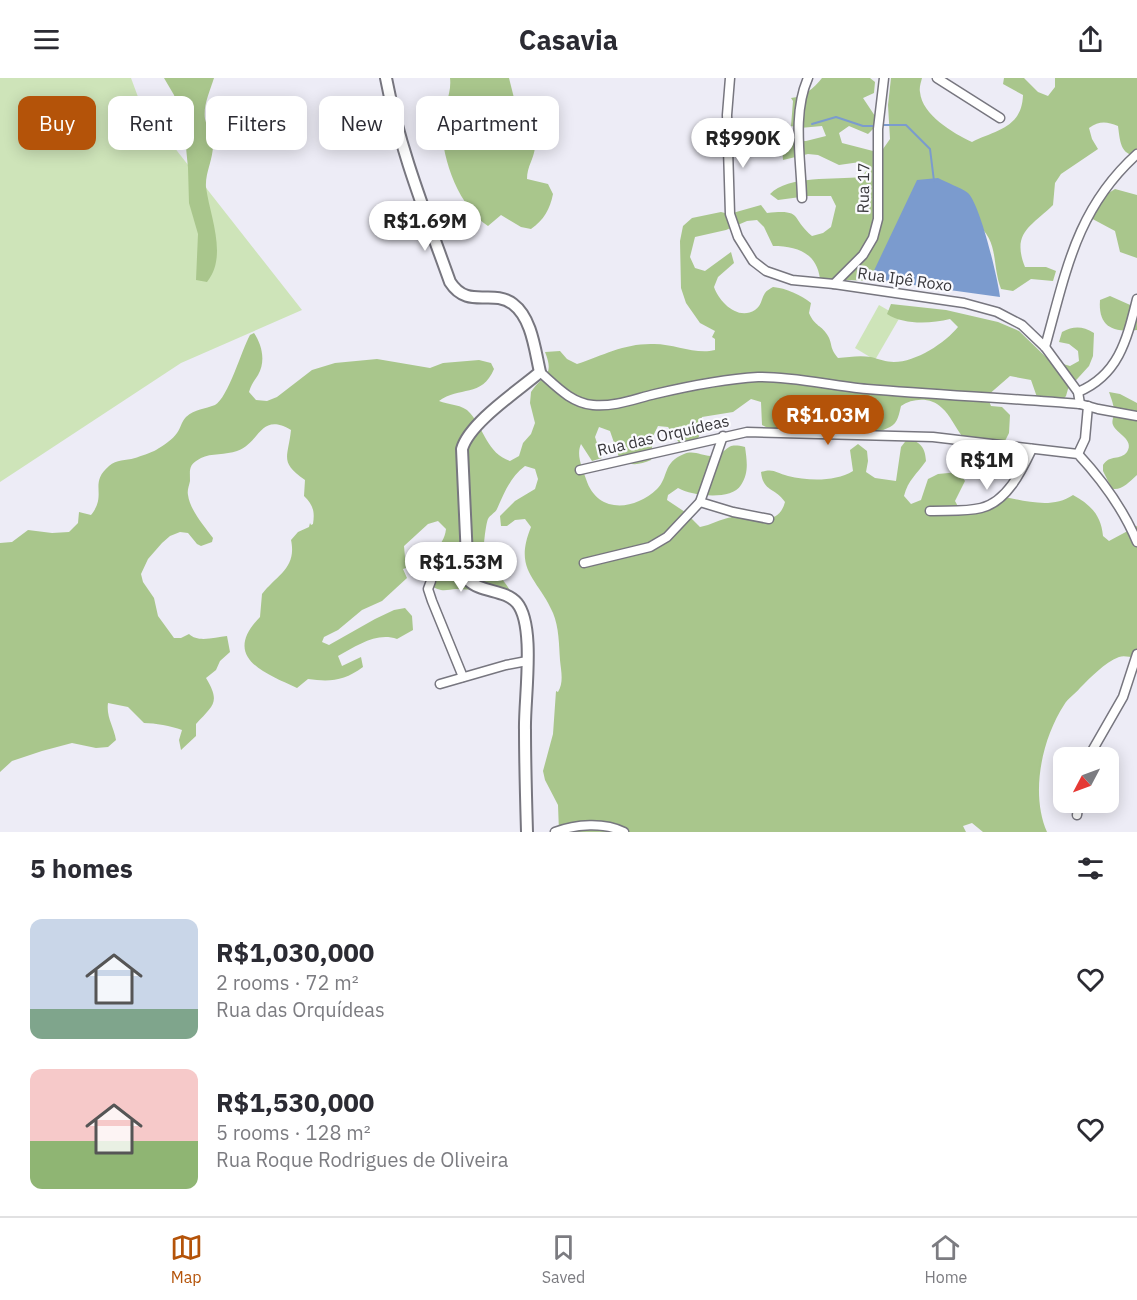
<!DOCTYPE html>
<html lang="en">
<head>
<meta charset="utf-8">
<style>
	body { margin:0; font-family:"IBM Plex Sans",sans-serif; background:#f7f7f7; color:#2b2b33; height:100vh; display:flex; flex-direction:column; font-size:22px; white-space:nowrap }
	* { box-sizing:border-box; margin:0 }
	p { font-size:20px; color:#7c7c81 }
	.icon { flex:none; width:33px; height:33px; fill:none; stroke:currentColor; stroke-width:2; stroke-linecap:round; stroke-linejoin:round }
	.map { position:relative; height:754px; overflow:hidden }
	.details { display:flex; flex-direction:column; background:#fff; flex:1 }
	.details>* { flex:none }
	.guide { position:absolute; left:18px; top:18px; width:600px; height:54px; display:flex; gap:12px }
	.needle { width:39px; rotate:229deg }
	.buttons { position:absolute; left:1053px; top:669px; display:grid; gap:12px }
	.buttons a { display:grid; place-items:center; width:66px; height:66px; border-radius:12px; background:#fff; box-shadow:0 3px 15px #0003; font-size:30px }
	.price { position:absolute; translate:-50% -51px; padding:0 14px; border-radius:21px; background:#fff; color:#222; font-size:20px; line-height:39px; filter:drop-shadow(0 2px 3px #0008) }
	.price::after { content:''; position:absolute; left:50%; top:36px; width:18px; height:14px; margin-left:-9px; background:inherit; clip-path:polygon(0 0,100% 0,50% 100%) }
	.price.current { background:#b45309; color:#fff }
	ul { padding:0; list-style:none }
	li { display:flex; align-items:center; gap:18px; height:150px; padding:0 30px }
	li span { display:grid; place-items:center; flex:none; width:168px; height:120px; border-radius:12px; color:#555 }
	li>.icon { margin-inline-start:auto }
	span .icon { width:72px; height:72px; fill:#fffc; stroke-width:1 }
	li b { font-size:26px }
	h2 { display:flex; justify-content:space-between; align-items:center; height:72px; padding:0 30px; font-size:26px }
	.pill { padding:0 21px; border-radius:12px; background:#fff; box-shadow:0 3px 15px #0003; font-size:21px; line-height:54px }
	.pill.current { background:#b45309; color:#fff }
	header { display:flex; justify-content:space-between; align-items:center; height:78px; padding:0 30px; background:#fff; font-size:27px; font-weight:700 }
	.dock { display:flex; justify-content:space-around; align-items:center; height:84px; border-top:2px solid #e1e1e2; background:#fff; font-size:16px; color:#7c7c81 }
	.dock a { display:grid; justify-items:center; gap:3px }
	.dock .current { color:#b45309 }
	.map>svg:first-child { display:block }
	.green { fill:#cee4b9 }
	.forest { fill:#a9c68c }
	.water { fill:#7b9bce }
	.lines { fill:none; stroke-linecap:round; stroke-linejoin:round }
	.stream { stroke:#7b9bce; stroke-width:2 }
	.minor-casing { stroke:#77767f; stroke-width:11 }
	.major-casing { stroke:#77767f; stroke-width:14 }
	.minor { stroke:#fff; stroke-width:8 }
	.major { stroke:#fff; stroke-width:10 }
	.labels { text-anchor:middle; stroke-width:4.5; stroke-linejoin:round; paint-order:stroke }
	.street-label { font-size:16px; fill:#38373b; stroke:#fafafe }
</style>
</head>
<body>
<header><svg class="icon" aria-label="menu" viewBox="0 0 24 24"><path d="M4 6h16M4 12h16M4 18h16"/></svg>Casavia<svg class="icon" aria-label="share" viewBox="0 0 24 24"><path d="M12 15V3M7 8l5-5 5 5M5 13v7h14v-7"/></svg></header>
<div class="map">
<svg width="1137" height="754" viewBox="0 0 1137 754">
	<rect width="100%" height="100%" fill="#edecf6"/>
	<!-- green -->
	<g class="green">
		<path d="M0,0H131L141,27L302,232L181,285L0,404Z"/>
		<path d="M879,227L900,239L875,282L855,270Z"/>
	</g>
	<!-- forest -->
	<g class="forest">
		<path d="M164,0H214C210,13 203,27 205,41C207,50 213,58 213,67C213,82 205,95 206,109C210,139 228,178 207,204L196,202L198,156L189,125L188,90L184,49L174,17Z"/>
		<path d="M450,0H509L514,20L506,40L509,50L516,59L535,69C534,81 527,88 527,101L548,106L553,116C550,131 544,142 531,151L521,149L501,137L488,148C459,129 441,80 442,46C443,30 452,16 450,0Z"/>
		<path d="M822,0H870L875,4L874,15L863,20L875,38V49L868,56L849,48L839,55L842,65L873,73L883,71L890,61L888,27L891,0H922C921,4 919,10 920,14C922,37 953,55 972,64C996,52 1022,50 1023,17L1003,6L1004,0H1024L1038,14L1048,18L1055,9V0H1137V78C1120,77 1120,62 1118,48C1106,43 1099,43 1089,50L1092,61L1098,71L1061,96L1055,105L1053,127C1032,148 1011,154 1025,189H1046L1056,193L1053,203L1031,201L1013,213L1001,211C991,184 1000,162 974,144L977,134L969,119L872,203L820,201C817,175 797,168 773,168L764,149L757,142L747,143L726,152L695,159L690,179L695,190L705,193L731,174L734,185L718,199L714,209C719,224 738,243 755,232C762,227 761,221 765,215C767,212 770,211 773,209C786,210 801,217 811,225L809,235C815,249 822,247 828,258C833,267 829,269 838,280C849,279 860,277 871,279C879,281 886,284 894,284C916,284 945,265 958,249L950,241C930,246 904,247 887,236L891,226L946,232L998,244L1019,253L1049,282L1070,288L1079,283L1078,273L1069,266L1059,264L1062,254C1074,248 1082,248 1094,255L1093,278L1089,288L1068,311L1066,318L1059,326L1038,322L1031,302L1010,298L987,318L991,328L1002,329L1010,337L1009,355L1005,363L962,358C955,349 950,337 942,330C931,319 913,320 901,328C899,336 898,345 890,349C873,358 846,356 827,358C817,341 825,333 808,321L798,324C789,342 785,360 762,347L761,324L751,321L733,334L702,339L698,349L699,359L690,365L680,366L668,349L658,348L653,358L651,382C639,387 632,388 620,382L610,353L599,349L595,359L602,380L592,383L581,366C576,377 582,389 586,401C597,436 634,433 657,411C669,399 662,385 684,376C696,371 705,381 716,377C730,373 725,364 745,369C747,383 749,395 741,407C731,423 692,418 678,410L668,417L667,422L685,434L700,449C711,447 720,441 732,439C752,433 777,453 785,424C775,409 763,414 761,394C774,390 776,395 788,398C808,403 835,404 853,393L850,372L858,366L867,373L868,383L866,394L875,400L896,403L901,369L908,360C921,365 925,369 926,383C917,396 908,402 904,418L911,426L921,422L928,401L938,396L959,394L965,403L955,423L960,432L971,435L999,418C1023,422 1051,432 1073,417C1091,427 1101,437 1103,458L1109,463L1137,448V579C1131,580 1125,577 1119,579C1104,585 1091,599 1080,610C1075,616 1068,620 1064,627C1042,661 1030,715 1047,754H983L972,745L963,748L966,754H559L558,727L545,702L543,693L553,656L556,613L558,614C564,604 561,593 560,582C559,567 559,549 553,535C538,500 513,493 531,449L525,441L515,442L507,448H501L500,438L515,423L535,411L538,401L535,391L525,388C511,398 504,415 497,431C495,435 490,437 488,441C486,445 483,470 484,474C488,490 506,501 512,517L503,522C492,514 470,511 456,511C451,511 446,513 441,512C431,510 425,502 418,495C426,478 444,470 446,451L438,443L428,446L404,468L406,490L403,491L407,500L382,523L362,532L338,552L324,559L322,564L329,567L375,541L394,532L405,530L412,538L413,552L397,561C376,554 357,568 338,578L342,588L361,579L363,589C344,603 330,604 308,601L297,610C264,595 221,579 260,539L262,516C277,497 297,490 291,462L298,454L309,449L310,445L311,447L313,446C315,433 313,427 304,418L305,402C279,384 288,380 291,352C260,334 261,364 237,373C226,377 211,375 201,380C188,387 190,391 190,403C189,408 187,412 188,417C190,432 204,448 213,460L212,464L201,468L197,466L188,455L180,454L170,458L162,465L148,481L141,496L143,504L154,520L158,538L174,560H181L189,556C198,565 215,559 227,558L230,574L220,583L216,592L206,600C221,625 213,627 196,646V658L181,672L179,662L182,652C171,648 155,645 144,645L128,629L108,625C106,639 114,649 116,662L108,669L96,670L72,665L42,673L12,683L0,694V465L12,464L28,452L52,455L69,454L78,445L79,434L91,437C108,416 88,406 109,388C117,381 125,383 135,380C139,379 152,374 156,372C163,368 173,361 177,355C181,350 181,344 186,339C195,331 205,331 215,327C228,320 242,271 250,257L254,255C262,267 266,283 258,297C254,303 251,307 249,314L256,322L267,323L277,319L312,292L335,285L377,281L430,290L443,285L479,282L491,285L494,291C482,320 459,308 439,323C448,327 463,326 470,335C484,351 487,375 510,383L519,378L523,365L531,356L535,345L530,325L531,314C543,296 555,299 545,274L560,273L567,281L577,286C604,277 625,265 654,266C675,266 696,277 715,272V261L712,259L715,253L700,245L686,225L681,210L680,163L683,148L692,140L721,134L729,136L761,127L767,135C804,131 790,140 812,158L823,155L831,149L836,128L831,118H808L778,122L770,116C788,97 835,102 861,99L868,91L860,84L839,87L818,77L808,76L783,82L782,70L786,63H806L826,58L822,48L800,50L791,48L793,23L791,20C804,19 814,10 822,0Z"/>
		<path d="M1115,111L1137,117V180L1120,174L1115,153L1087,138L1088,128Z"/>
		<path d="M1110,218L1137,230V252C1112,255 1098,248 1100,222Z"/>
		<path d="M1109,314L1120,316L1137,325V397C1128,405 1121,414 1109,410L1110,407L1103,393V387C1110,376 1120,383 1127,374C1135,362 1116,355 1113,347C1111,342 1115,337 1114,333C1114,327 1111,320 1109,314Z"/>
	</g>
	<!-- water -->
	<path class="water" d="M938,100C947,105 960,109 968,115C980,126 998,201 1000,219L870,201L917,102Z"/>
	<g class="lines">
		<!-- stream -->
		<g class="stream">
			<path d="M812,46L836,39L863,48H876"/>
			<path d="M882,47H906L930,71L934,103"/>
		</g>
		<defs>
			<g id="minor">
				<path d="M730,0L727,37L730,136L738,159L753,183L766,193L792,202L834,206L964,225L997,234L1022,247L1045,269L1078,314L1080,326"/>
				<path d="M937,0L1000,40"/>
				<path d="M802,120C801,81 792,36 808,0"/>
				<path d="M834,206L863,177L873,160L878,141V51L884,0"/>
				<path d="M1045,269C1066,194 1076,131 1137,76"/>
				<path d="M540,294C556,308 571,325 593,327C615,329 634,321 655,316C689,308 723,301 758,299C792,298 832,308 867,311C938,317 1009,320 1080,326L1098,331L1137,338"/>
				<path d="M1078,314C1119,297 1127,261 1137,221"/>
				<path d="M1078,376L1085,361L1088,328"/>
				<path d="M580,392L747,354L933,359L1078,376C1103,403 1123,430 1137,464"/>
				<path d="M700,424L733,434L769,441"/>
				<path d="M930,433C946,432 965,434 981,430C1007,424 1022,392 1032,371"/>
				<path d="M584,485L650,469L667,459L700,424L723,358"/>
				<path d="M431,503L428,511L432,523L463,599"/>
				<path d="M440,606L506,587L527,583"/>
				<path d="M1088,680L1123,619L1137,576"/>
				<path d="M1077,737L1079,724"/>
				<path d="M555,754C576,746 604,744 624,754"/>
			</g>
			<path id="major" d="M386,0C399,69 426,137 450,204C468,232 492,210 513,226C532,240 535,273 540,294C519,312 469,345 462,371L468,502C481,515 505,511 517,525C536,548 524,622 525,652C525,686 526,720 527,754"/>
		</defs>
		<!-- minor casing -->
		<use href="#minor" class="minor-casing"/>
		<!-- major casing -->
		<use href="#major" class="major-casing"/>
		<!-- minor -->
		<use href="#minor" class="minor"/>
		<!-- major -->
		<use href="#major" class="major"/>
	</g>
	<g class="labels">
		<!-- street labels -->
		<g class="street-label">
			<text transform="translate(863 110) rotate(-89)" y="6">Rua 17</text>
			<text transform="translate(905 201) rotate(8)" y="6">Rua Ipê Roxo</text>
			<text transform="translate(663 357) rotate(-13)" y="6">Rua das Orquídeas</text>
		</g>
	</g>
</svg>
<div class="buttons">
<a><svg class="needle" viewBox="-14 -14 28 28"><path d="M0-13l5 13h-10z" fill="#e53935"/><path d="M0 13l5-13h-10z" fill="#7c7c81"/></svg></a>
</div>
<b class="price" style="left:743px;top:91px">R$990K</b>
<b class="price" style="left:425px;top:174px">R$1.69M</b>
<b class="price current" style="left:828px;top:368px">R$1.03M</b>
<b class="price" style="left:987px;top:413px">R$1M</b>
<b class="price" style="left:461px;top:515px">R$1.53M</b>
<div class="guide">
<a class="pill current">Buy</a>
<a class="pill">Rent</a>
<a class="pill">Filters</a>
<a class="pill">New</a>
<a class="pill">Apartment</a>
</div>
</div>
<section class="details">
<h2>5 homes<svg class="icon" aria-label="filters" viewBox="0 0 24 24"><path d="M4 7h16M4 17h16"/><circle cx="9" cy="7" r="2"/><circle cx="15" cy="17" r="2"/></svg></h2>
<ul>
<li><span style="background:linear-gradient(#c9d6e8 75%,#7fa58c 0)"><svg class="icon" aria-label="home" viewBox="0 0 24 24"><path d="M3 11l9-7 9 7M6 9v11h12V9"/></svg></span><div><b>R$1,030,000</b><p>2 rooms · 72 m²</p><p>Rua das Orquídeas</p></div><svg class="icon" aria-label="heart" viewBox="0 0 24 24"><path d="M12 20l-8-8c-3-5 5-10 8-4 3-6 11-1 8 4z"/></svg></li>
<li><span style="background:linear-gradient(#f6c9c9 60%,#8fb573 0)"><svg class="icon" aria-label="home" viewBox="0 0 24 24"><path d="M3 11l9-7 9 7M6 9v11h12V9"/></svg></span><div><b>R$1,530,000</b><p>5 rooms · 128 m²</p><p>Rua Roque Rodrigues de Oliveira</p></div><svg class="icon" aria-label="heart" viewBox="0 0 24 24"><path d="M12 20l-8-8c-3-5 5-10 8-4 3-6 11-1 8 4z"/></svg></li>
</ul>
</section>
<nav class="dock">
<a class="current"><svg class="icon" aria-label="map" viewBox="0 0 24 24"><path d="M3 6l6-2 6 2 6-2v14l-6 2-6-2-6 2zM9 4v14M15 6v14"/></svg>Map</a>
<a><svg class="icon" aria-label="saved" viewBox="0 0 24 24"><path d="M7 4h10v16l-5-4-5 4z"/></svg>Saved</a>
<a><svg class="icon" aria-label="home" viewBox="0 0 24 24"><path d="M3 11l9-7 9 7M6 9v11h12V9"/></svg>Home</a>
</nav>
</body>
</html>
